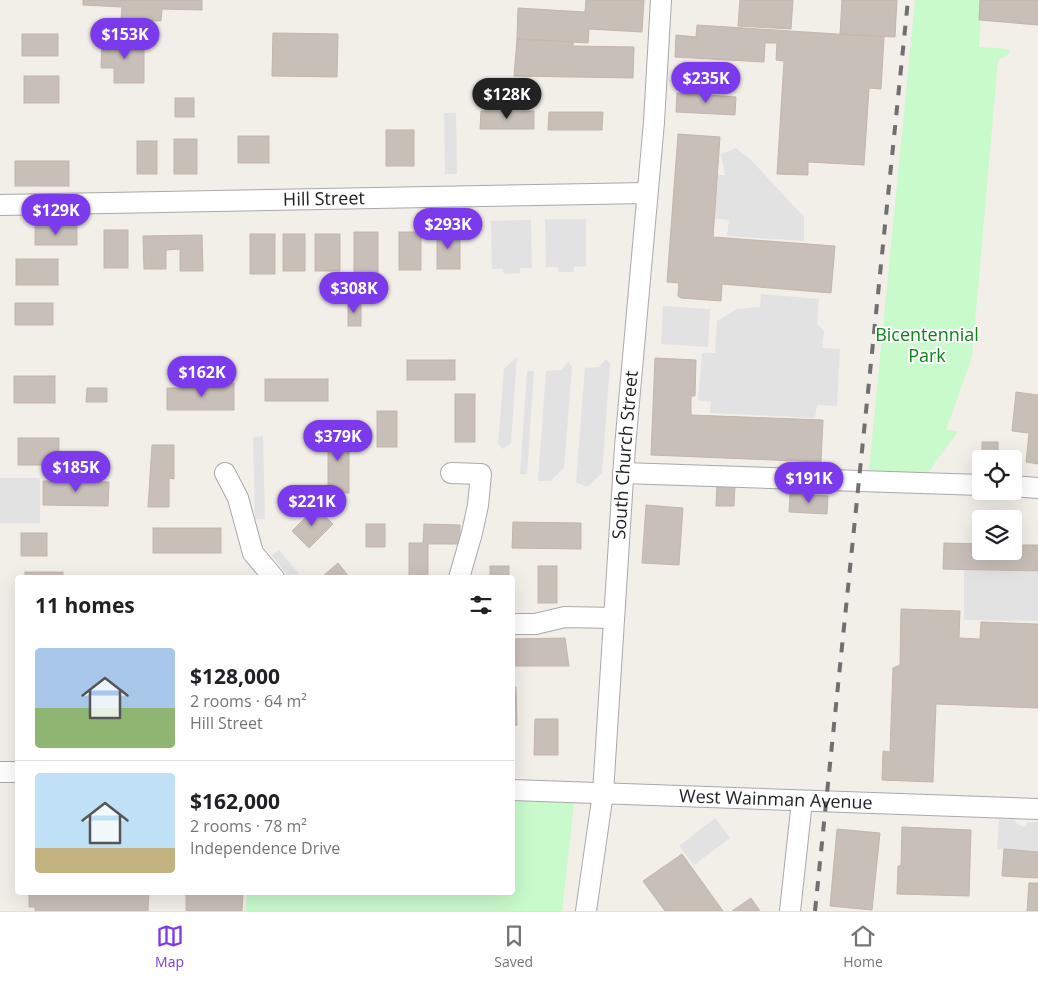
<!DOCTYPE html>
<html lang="en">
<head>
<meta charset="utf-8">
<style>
	body { margin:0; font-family:"Open Sans",sans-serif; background:#f2f2f2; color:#202124; height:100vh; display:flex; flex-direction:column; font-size:19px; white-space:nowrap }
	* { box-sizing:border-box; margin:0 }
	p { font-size:16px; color:#757577 }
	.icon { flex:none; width:28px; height:28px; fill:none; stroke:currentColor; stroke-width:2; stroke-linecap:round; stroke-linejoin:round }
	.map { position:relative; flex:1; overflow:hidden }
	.sheet { position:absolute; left:15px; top:575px; width:500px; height:320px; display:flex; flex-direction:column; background:#fff; border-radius:5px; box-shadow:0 5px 20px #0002 }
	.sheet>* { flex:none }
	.buttons { position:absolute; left:972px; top:450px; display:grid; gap:10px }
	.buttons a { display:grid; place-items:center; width:50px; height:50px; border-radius:5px; background:#fff; box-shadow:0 5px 20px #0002; font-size:25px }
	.price { position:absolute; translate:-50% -42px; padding:0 11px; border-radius:18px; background:#7c3aed; color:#fff; font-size:16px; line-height:32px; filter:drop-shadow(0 1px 2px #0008) }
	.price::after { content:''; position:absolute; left:50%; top:30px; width:15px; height:11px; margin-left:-8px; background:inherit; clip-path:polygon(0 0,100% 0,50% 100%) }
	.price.current { background:#222; color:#fff }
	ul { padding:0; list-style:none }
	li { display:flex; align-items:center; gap:15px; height:125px; padding:0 20px }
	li+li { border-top:1px solid #e0e0e0 }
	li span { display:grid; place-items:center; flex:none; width:140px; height:100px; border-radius:5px; color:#555 }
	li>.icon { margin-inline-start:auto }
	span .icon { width:60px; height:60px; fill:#fffc; stroke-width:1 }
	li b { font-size:21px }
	h2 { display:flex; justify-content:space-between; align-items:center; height:60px; padding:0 20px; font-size:21px }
	.tabs { display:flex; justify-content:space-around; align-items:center; height:70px; border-top:1px solid #e0e0e0; background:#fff; font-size:14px; color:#757577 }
	.tabs a { display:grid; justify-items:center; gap:2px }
	.tabs .current { color:#7c3aed }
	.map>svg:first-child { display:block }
	.park { fill:#c8facc }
	.parking { fill:#e2e2e2 }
	.building { fill:#c7bfb8; stroke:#c4b6ab }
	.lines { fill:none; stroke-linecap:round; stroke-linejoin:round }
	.minor-casing { stroke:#a9a9a9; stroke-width:22 }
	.minor { stroke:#fff; stroke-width:20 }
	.rail { stroke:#707070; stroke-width:4; stroke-dasharray:10 10; stroke-linecap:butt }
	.labels { text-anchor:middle; stroke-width:4; stroke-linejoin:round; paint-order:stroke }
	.street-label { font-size:18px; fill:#222; stroke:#fff }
	.park-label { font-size:18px; fill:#0c8416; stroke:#fff }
</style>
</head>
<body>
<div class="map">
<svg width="1038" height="911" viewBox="0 0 1038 911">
	<rect width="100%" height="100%" fill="#f2efe9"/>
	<!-- park -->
	<g class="park">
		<path d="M915,0H982L979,47L1010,49L1009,54L998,60L972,357L946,430L958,431L927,474L869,470Z"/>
		<path d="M513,801L574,803L562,911H246L247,893L512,892Z"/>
	</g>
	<!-- parking -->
	<g class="parking">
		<path d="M444,113H456L457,174H445Z"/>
		<path d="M736,148L753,162L804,217V241L727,236L729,220L710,218L714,175H725L721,154Z"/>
		<path d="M545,219H586V266L574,267V272H558V267H546Z"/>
		<path d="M531,220L532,268H520V273L504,274L503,269H492L491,221Z"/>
		<path d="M761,294L819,299L817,324L824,331L822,348L840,349L837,406L817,405L815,418L710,413L711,402L698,400L702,353H715L717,321L737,309L760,307Z"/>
		<path d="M663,306L710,309L708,347L661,344Z"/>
		<path d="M517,357L511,443L503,449L498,444L504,369Z"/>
		<path d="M606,359L610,364L602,473L587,487L576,482L585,368L599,367Z"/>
		<path d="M568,362L572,367L564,468L553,478L552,481H538L546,371L561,370Z"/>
		<path d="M527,371H534L527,474H520Z"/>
		<path d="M263,436L265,519H255L253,437Z"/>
		<rect x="0" y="478" width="40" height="45"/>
		<path d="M279,550L302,577H289L271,555Z"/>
		<path d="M964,569L1038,572V621L964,620Z"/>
		<path d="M715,818L730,838L694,865L679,846Z"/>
		<path d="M999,819L1014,820L1017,824L1024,827L1028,822H1038V852L997,849Z"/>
	</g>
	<!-- building -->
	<g class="building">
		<path d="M83,0H202V10L162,9L161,21L121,19L122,7L83,5Z"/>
		<path d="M586,0H644L642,32L589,29L588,43L517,39L518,8L585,12Z"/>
		<path d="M740,0H793L791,29L738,26Z"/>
		<path d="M842,0H897L895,37L840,34Z"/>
		<path d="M980,0H1038V25L979,20Z"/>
		<path d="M697,25L884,37L881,89L869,88L864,165L808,162V175L777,174L784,61L776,60L777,43H765L764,62L675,57L676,35L696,37Z"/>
		<path d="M273,33L338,34L337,77L272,76Z"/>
		<rect x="22" y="34" width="36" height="22"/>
		<path d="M517,39L573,42V46L634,47L633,78L514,76Z"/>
		<path d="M102,41H144V83H114V68H101Z"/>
		<rect x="24" y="76" width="35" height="27"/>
		<path d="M677,93L736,97L735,115L676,112Z"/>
		<rect x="175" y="98" width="19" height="19"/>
		<path d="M481,111H534V129H480Z"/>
		<path d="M549,112H603L602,130H548Z"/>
		<rect x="386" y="130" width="28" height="36"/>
		<path d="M678,134L720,137L713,237L835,246L831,293L722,284L721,301L681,298L678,296L679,283L667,282Z"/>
		<rect x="238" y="136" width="31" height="27"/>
		<rect x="174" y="139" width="23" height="35"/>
		<rect x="137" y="141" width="20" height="33"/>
		<rect x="15" y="161" width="54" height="25"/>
		<rect x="35" y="227" width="42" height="18"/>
		<rect x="104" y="230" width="24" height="38"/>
		<rect x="354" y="232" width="24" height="42"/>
		<rect x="399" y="232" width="22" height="38"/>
		<rect x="437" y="232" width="23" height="37"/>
		<rect x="250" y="234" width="25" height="40"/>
		<rect x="283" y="234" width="22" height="37"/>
		<rect x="315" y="234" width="25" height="37"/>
		<path d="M202,235L203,271H180V249L166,250V269H144L143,236Z"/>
		<rect x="16" y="259" width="42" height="26"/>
		<rect x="348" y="302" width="13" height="24"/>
		<rect x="15" y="303" width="38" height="22"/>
		<path d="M655,358L696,360L695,396H691V415L823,420L821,462L651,455Z"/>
		<rect x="407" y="360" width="48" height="20"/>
		<rect x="14" y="376" width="41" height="27"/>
		<rect x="265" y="379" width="63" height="22"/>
		<path d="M198,383H234V410H167V388H198Z"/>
		<path d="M87,388H107V402H86Z"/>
		<path d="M1016,392L1038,395V464L1026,462L1029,433L1012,431Z"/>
		<rect x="455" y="394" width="20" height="48"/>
		<rect x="377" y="411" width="20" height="36"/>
		<rect x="328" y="430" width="21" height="63"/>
		<rect x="18" y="438" width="41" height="27"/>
		<rect x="982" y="442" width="16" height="17"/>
		<path d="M152,445H174V479L169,478V507H148Z"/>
		<path d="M43,481L109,482L108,506L43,505Z"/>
		<path d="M717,484L735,485L734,506H716Z"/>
		<path d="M790,494L828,496L827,514L789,512Z"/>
		<path d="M646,505L683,508L679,565L642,563Z"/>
		<path d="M316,507L333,524L309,548L292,531Z"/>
		<path d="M513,522L581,523V549L512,548Z"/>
		<rect x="366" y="524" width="19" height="23"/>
		<path d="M424,524L460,525V544H428V578H409V543H423Z"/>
		<rect x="153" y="528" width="68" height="25"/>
		<rect x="21" y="533" width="26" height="23"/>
		<path d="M944,543L981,544V551H1014V545H1038V571L943,569Z"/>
		<path d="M338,563L350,578H322V577Z"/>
		<rect x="490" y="566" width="19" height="12"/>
		<rect x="538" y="566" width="19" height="37"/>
		<rect x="25" y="572" width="38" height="6"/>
		<path d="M901,609L960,611L959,638L980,639L981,622L1038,624V708L936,704L933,782L882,780L883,751L890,752L893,668L900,665Z"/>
		<path d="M565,638L569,666H512V639Z"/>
		<path d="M512,687H516L517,725L512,726Z"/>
		<path d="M535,719H558V755H534Z"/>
		<path d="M902,827L971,830L969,896L897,894L898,866H901Z"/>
		<path d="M837,829L880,833L872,910L830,906Z"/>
		<path d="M1004,849L1038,852V878L1002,876Z"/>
		<path d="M682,854L723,911H665L643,881Z"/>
		<path d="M1029,883H1038V911H1027Z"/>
		<path d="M29,892H149L148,911H35V907H29Z"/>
		<path d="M186,892H243L242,911H186Z"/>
		<path d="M751,898L760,911H732Z"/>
	</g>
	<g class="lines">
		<defs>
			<g id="minor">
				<path id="s1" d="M0,205L647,193"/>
				<path d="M225,473L238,498L253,553L274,578"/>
				<path d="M451,473L481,474L478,505L472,533L459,578"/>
				<path d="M623,473L981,485"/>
				<path d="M1014,486L1038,488"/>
				<path d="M512,624H535L565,617L614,618"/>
				<path d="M0,772H18"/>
				<path id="s2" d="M512,790L1038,809"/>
				<path id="s3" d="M586,911L603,793L625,447L654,122L661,0"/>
				<path d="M790,911L802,801"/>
			</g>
		</defs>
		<!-- minor casing -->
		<use href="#minor" class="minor-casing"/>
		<!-- minor -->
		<use href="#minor" class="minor"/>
		<!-- rail -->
		<path class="rail" d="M815,911L908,0"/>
	</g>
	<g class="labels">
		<!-- street labels -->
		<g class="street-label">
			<text dy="6" stroke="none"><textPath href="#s1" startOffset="324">Hill Street</textPath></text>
			<text dy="6" stroke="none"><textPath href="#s3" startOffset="458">South Church Street</textPath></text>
			<text dy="6" stroke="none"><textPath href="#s2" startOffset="264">West Wainman Avenue</textPath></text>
		</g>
		<!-- park labels -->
		<g class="park-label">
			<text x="927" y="341">Bicentennial<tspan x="927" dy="21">Park</tspan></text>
		</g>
	</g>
</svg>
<div class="buttons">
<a><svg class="icon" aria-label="locate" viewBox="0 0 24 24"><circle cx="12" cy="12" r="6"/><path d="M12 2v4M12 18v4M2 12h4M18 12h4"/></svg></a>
<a><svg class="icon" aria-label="layers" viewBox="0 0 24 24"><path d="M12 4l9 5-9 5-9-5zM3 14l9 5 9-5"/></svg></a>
</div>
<b class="price" style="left:125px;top:60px">$153K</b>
<b class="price" style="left:706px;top:104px">$235K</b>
<b class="price current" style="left:507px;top:120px">$128K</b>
<b class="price" style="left:56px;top:236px">$129K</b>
<b class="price" style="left:448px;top:250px">$293K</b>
<b class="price" style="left:354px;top:314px">$308K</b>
<b class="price" style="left:202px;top:398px">$162K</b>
<b class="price" style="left:338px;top:462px">$379K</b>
<b class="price" style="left:76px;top:493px">$185K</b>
<b class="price" style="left:809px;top:504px">$191K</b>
<b class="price" style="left:312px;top:527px">$221K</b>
<section class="sheet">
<h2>11 homes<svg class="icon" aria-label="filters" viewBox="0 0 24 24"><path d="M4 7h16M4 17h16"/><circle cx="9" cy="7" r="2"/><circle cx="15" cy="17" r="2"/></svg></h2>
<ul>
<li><span style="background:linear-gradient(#a9c7e8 60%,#8fb573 0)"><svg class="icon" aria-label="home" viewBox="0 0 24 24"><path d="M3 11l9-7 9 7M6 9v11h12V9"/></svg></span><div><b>$128,000</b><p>2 rooms · 64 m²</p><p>Hill Street</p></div></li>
<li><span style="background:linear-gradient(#bfe0f5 75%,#c2b280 0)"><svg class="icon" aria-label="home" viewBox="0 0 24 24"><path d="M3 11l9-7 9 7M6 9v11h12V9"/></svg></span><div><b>$162,000</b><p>2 rooms · 78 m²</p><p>Independence Drive</p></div></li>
</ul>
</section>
</div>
<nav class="tabs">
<a class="current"><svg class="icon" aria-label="map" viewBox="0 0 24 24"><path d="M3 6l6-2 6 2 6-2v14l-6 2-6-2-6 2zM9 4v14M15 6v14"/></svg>Map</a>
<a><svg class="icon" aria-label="saved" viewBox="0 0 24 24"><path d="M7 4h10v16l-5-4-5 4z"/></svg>Saved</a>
<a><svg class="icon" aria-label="home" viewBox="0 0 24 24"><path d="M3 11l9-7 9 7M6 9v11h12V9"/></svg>Home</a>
</nav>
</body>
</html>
